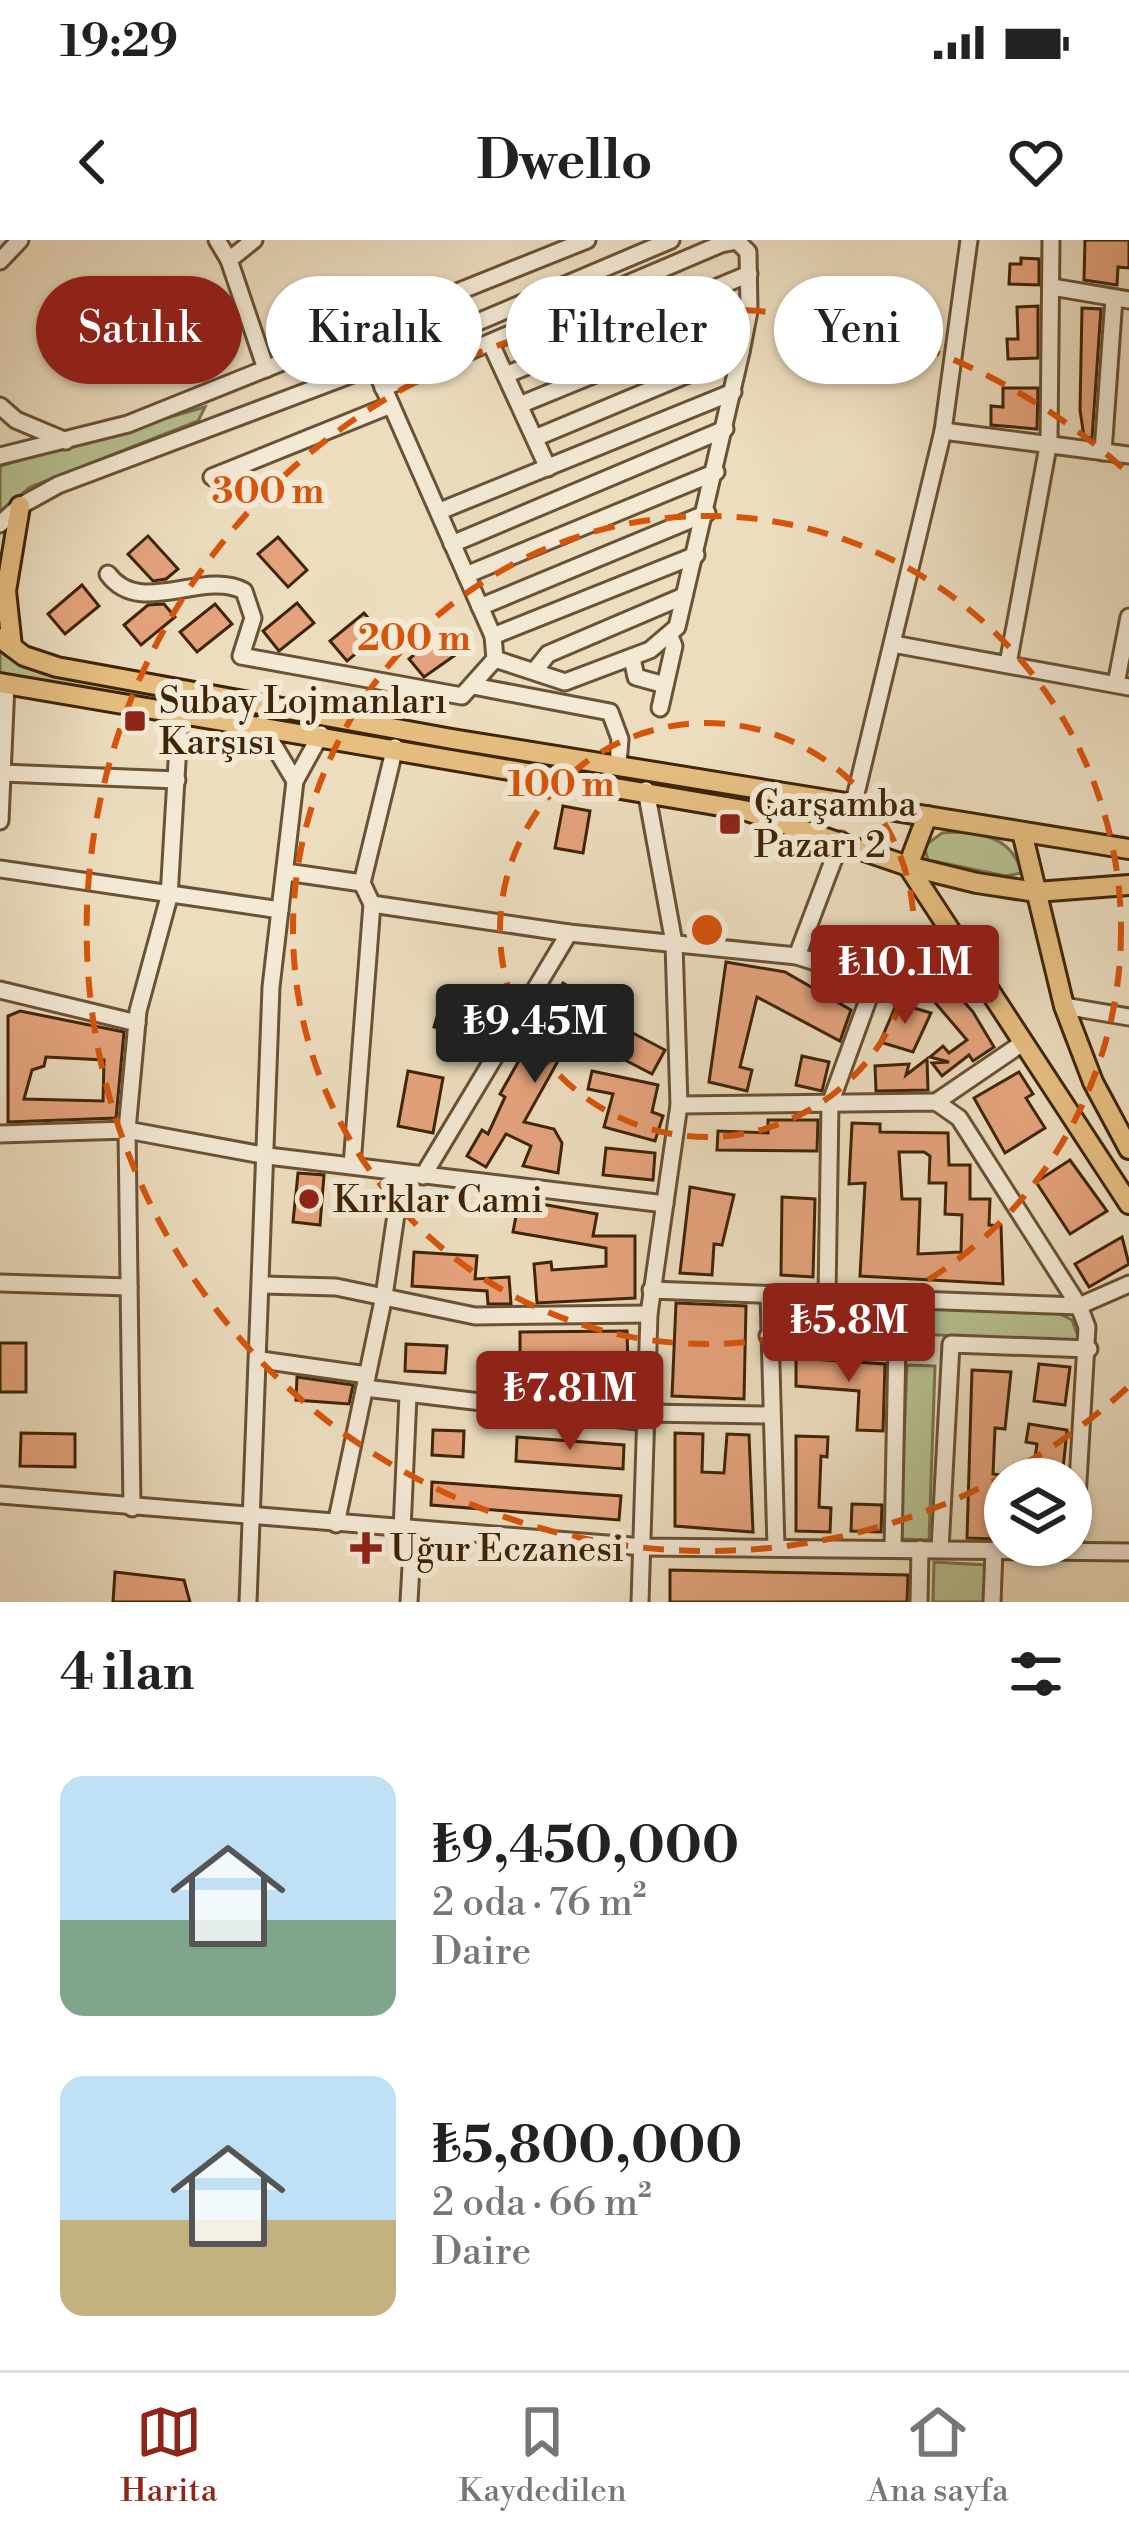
<!DOCTYPE html>
<html lang="tr">
<head>
<meta charset="utf-8">
<style>
	body { margin:0; font-family:"Libre Bodoni",serif; background:#f6f6f6; color:#222; height:100vh; display:flex; flex-direction:column; font-size:45px; white-space:nowrap }
	* { box-sizing:border-box; margin:0 }
	p { font-size:39px; color:#767676 }
	.icon { flex:none; width:66px; height:66px; fill:none; stroke:currentColor; stroke-width:2; stroke-linecap:round; stroke-linejoin:round }
	.map { position:relative; height:1362px; overflow:hidden }
	.drawer { display:flex; flex-direction:column; background:#fff; flex:1 }
	.drawer>* { flex:none }
	.top-card { position:absolute; left:36px; top:36px; width:1059px; height:108px; display:flex; gap:24px }
	.buttons { position:absolute; left:984px; top:1218px; display:grid; gap:24px }
	.buttons a { display:grid; place-items:center; width:108px; height:108px; border-radius:50%; background:#fff; box-shadow:0 3px 9px #0004; font-size:60px }
	.price { position:absolute; translate:-50% -102px; padding:0 27px; border-radius:12px; background:#8f2418; color:#fff; font-size:39px; line-height:78px; filter:drop-shadow(0 3px 6px #0008) }
	.price::after { content:''; position:absolute; left:50%; top:72px; width:36px; height:27px; margin-left:-18px; background:inherit; clip-path:polygon(0 0,100% 0,50% 100%) }
	.price.on { background:#222; color:#fff }
	ul { padding:0; list-style:none }
	li { display:flex; align-items:center; gap:36px; height:300px; padding:0 60px }
	li span { display:grid; place-items:center; flex:none; width:336px; height:240px; border-radius:24px; color:#555 }
	li>.icon { margin-inline-start:auto }
	span .icon { width:144px; height:144px; fill:#fffc; stroke-width:1 }
	li b { font-size:51px }
	h2 { display:flex; justify-content:space-between; align-items:center; height:144px; padding:0 60px; font-size:51px }
	.pill { padding:0 42px; border-radius:54px; background:#fff; box-shadow:0 3px 9px #0004; font-size:42px; line-height:108px }
	.pill.on { background:#8f2418; color:#fff }
	.status { display:flex; justify-content:space-between; align-items:center; height:84px; padding:0 60px; background:#fff; direction:ltr }
	.status svg { height:33px; fill:currentColor }
	header { display:flex; justify-content:space-between; align-items:center; height:156px; padding:0 60px; background:#fff; font-size:54px; font-weight:800 }
	.tabs { display:flex; justify-content:space-around; align-items:center; height:168px; border-top:3px solid #e0e0e0; background:#fff; font-size:33px; color:#767676 }
	.tabs a { display:grid; justify-items:center; gap:6px }
	.tabs .on { color:#8f2418 }
	.map>svg:first-child { display:block }
	.green { fill:#b7c192; stroke:#7b724c; stroke-width:3 }
	.building { fill:#e5a37d; stroke:#3f2405; stroke-width:3; fill-rule:evenodd }
	.lines { fill:none; stroke-linecap:round; stroke-linejoin:round }
	.minor-casing { stroke:#6a5234; stroke-width:21 }
	.major-casing { stroke:#3f2405; stroke-width:24 }
	.minor { stroke:#f3e9d5; stroke-width:15 }
	.major { stroke:#e6be80; stroke-width:18 }
	.ring { fill:none; stroke:#d7540b; stroke-width:6; stroke-dasharray:21 15 }
	.poi-dot { fill:#8f2418; stroke:#f3e9d5; stroke-width:4.5 }
	.labels { text-anchor:middle; stroke-width:12; stroke-linejoin:round; paint-order:stroke }
	.poi-label { font-size:36px; fill:#3f2405; stroke:#f3e9d5; text-anchor:start }
	.centre { fill:#d7540b; stroke:#f3e9d5; stroke-width:6 }
	.ring-label { font-size:36px; text-anchor:middle; font-weight:bold; fill:#d7540b; stroke:#f3e9d5; stroke-width:12; stroke-linejoin:round; paint-order:stroke }
</style>
</head>
<body>
<div class="status"><b>19:29</b><svg viewBox="0 0 49 12"><path d="M0 12V9h3v3zM5 12V6h3v6zM10 12V3h3v9zM15 12V0h3v12zM26 1h20v11H26zM47 4h2v5h-2z"/></svg></div>
<header><svg class="icon" aria-label="back" viewBox="0 0 24 24"><path d="M15 5l-7 7 7 7"/></svg>Dwello<svg class="icon" aria-label="heart" viewBox="0 0 24 24"><path d="M12 20l-8-8c-3-5 5-10 8-4 3-6 11-1 8 4z"/></svg></header>
<div class="map">
<svg width="1129" height="1362" viewBox="0 0 1129 1362">
	<rect width="100%" height="100%" fill="#ecddbf"/>
	<filter id="stains"><feTurbulence type="fractalNoise" baseFrequency=".00167" numOctaves="4"/><feColorMatrix values="0 0 0 0 .2 0 0 0 0 .09 0 0 0 0 .02 0 0 0 .5 -.17"/></filter>
	<radialGradient id="worn" r=".72"><stop offset=".6" stop-color="#630" stop-opacity="0"/><stop offset="1" stop-color="#630" stop-opacity=".3"/></radialGradient>
	<!-- green -->
	<g class="green">
		<path d="M205,167L198,181L30,247L0,272V226Z"/>
		<path d="M0,407L495,510L496,516L0,437Z"/>
		<path d="M942,593C975,590 1014,596 1021,633L1006,636L928,620L924,606Z"/>
		<path d="M782,1062L1058,1073L1072,1080L1078,1096L1076,1101L775,1088Z"/>
		<path d="M907,1125L935,1126L929,1300L900,1299Z"/>
		<path d="M934,1322L987,1325L986,1362H933Z"/>
	</g>
	<!-- building -->
	<g class="building">
		<path d="M1085,0H1129V28L1118,27L1117,45L1084,40Z"/>
		<path d="M1021,18L1039,19V45L1009,44L1010,24H1021Z"/>
		<path d="M1038,66V118L1008,119L1007,99H1018L1017,67Z"/>
		<path d="M1082,68L1101,69L1092,198L1084,197L1080,170Z"/>
		<path d="M1003,148H1038L1037,189L991,185V166L1003,167Z"/>
		<path d="M148,296L178,329L166,339L153,341L128,314Z"/>
		<path d="M278,297L307,330L288,347L258,314Z"/>
		<path d="M82,345L99,366L65,394L48,374Z"/>
		<path d="M297,363L314,383L279,411L263,391Z"/>
		<path d="M164,364L175,377L141,405L124,385L148,365Z"/>
		<path d="M215,364L232,384L197,412L180,392Z"/>
		<path d="M364,373L381,393L347,421L330,401Z"/>
		<path d="M443,391L461,411L424,437L409,419Z"/>
		<path d="M563,566L590,571L583,613L555,608Z"/>
		<path d="M915,696L932,711L906,738L889,722Z"/>
		<path d="M726,722L785,732L851,770L840,801L757,757L740,827L752,830L747,851L709,842Z"/>
		<path d="M943,738L973,772L994,807L973,821L969,815L942,836L932,823L949,822L930,817L943,806L949,813L967,800L926,752Z"/>
		<path d="M563,743L592,760L524,882L554,889L562,903L558,933L523,926L531,906L506,894L486,927L467,916L482,890L488,894L505,857L500,854Z"/>
		<path d="M442,760L487,773L479,800L434,787Z"/>
		<path d="M897,763L931,773L913,812L880,802Z"/>
		<path d="M20,771L124,792L116,878L8,882V776ZM46,817L104,820L103,861L24,859L32,830L44,826Z"/>
		<path d="M610,781L665,810L652,834L598,806Z"/>
		<path d="M802,816L829,822L822,851L796,845Z"/>
		<path d="M927,819L928,850L876,851L875,826L909,824L906,835Z"/>
		<path d="M408,831L443,838L433,893L398,886Z"/>
		<path d="M592,831L658,845L652,872L663,876L655,901L604,887L613,854L588,849Z"/>
		<path d="M1019,832L1033,854L1026,858L1045,888L1005,913L974,858Z"/>
		<path d="M768,880H818L817,911L717,910L718,891L768,893Z"/>
		<path d="M852,883L880,884V892L948,893L949,925H970V959H990L989,985L1001,986L1003,1044L860,1036L865,943L849,944ZM899,912H924L930,916L929,943H946L945,974L962,975L961,1012L918,1014L920,959H902Z"/>
		<path d="M606,908L655,913L653,940L603,935Z"/>
		<path d="M1070,920L1107,971L1070,994L1036,942Z"/>
		<path d="M298,933L324,935L320,985L293,982Z"/>
		<path d="M690,947L734,955L722,1005L714,1004L712,1035L680,1033Z"/>
		<path d="M782,957L815,959L813,1037L781,1035Z"/>
		<path d="M519,960L597,974L593,996H635V1058L537,1063L534,1024L551,1022L552,1030L606,1026V1008L513,992Z"/>
		<path d="M1122,997L1129,1024L1089,1047L1075,1024Z"/>
		<path d="M414,1012L477,1016L475,1039L509,1037L511,1064H488L487,1051L412,1046Z"/>
		<path d="M676,1063L746,1066L744,1159L672,1156Z"/>
		<path d="M627,1091L628,1126L520,1127V1092Z"/>
		<rect x="0" y="1103" width="26" height="49"/>
		<path d="M406,1104L447,1106L445,1133L405,1131Z"/>
		<path d="M796,1118L885,1124L883,1191L857,1190L859,1151L796,1146Z"/>
		<path d="M1039,1124L1070,1127L1065,1165L1034,1161Z"/>
		<path d="M972,1130L1011,1132L1005,1189L995,1188L993,1234L1001,1235L998,1299L967,1298Z"/>
		<path d="M297,1137L353,1145L349,1164L296,1160Z"/>
		<path d="M1029,1184L1067,1190L1062,1239H1032L1037,1204L1026,1202Z"/>
		<path d="M433,1190L464,1191L463,1217L432,1215Z"/>
		<path d="M21,1193L75,1194V1227L20,1226Z"/>
		<path d="M675,1193L703,1194L702,1232L724,1233L727,1194L749,1195L753,1292L675,1286Z"/>
		<path d="M796,1196L828,1197L827,1217L821,1216L819,1267L831,1268L830,1292L796,1291Z"/>
		<path d="M517,1197L624,1205L623,1229L516,1221Z"/>
		<path d="M432,1242L621,1256L619,1280L431,1265Z"/>
		<path d="M852,1264L882,1265L881,1292L851,1291Z"/>
		<path d="M670,1330L908,1335L907,1362H670Z"/>
		<path d="M115,1332L184,1340L190,1362H113Z"/>
	</g>
	<g class="lines">
		<defs>
			<g id="minor">
				<path d="M217,0L229,20"/>
				<path d="M254,0L229,20L266,129"/>
				<path d="M0,21L20,0"/>
				<path d="M1052,47L1129,60"/>
				<path d="M491,104L548,228"/>
				<path d="M508,134L749,34"/>
				<path d="M383,148L721,4L737,1L748,12L749,71L741,112L677,387L650,410L565,442L495,419"/>
				<path d="M522,164L749,71"/>
				<path d="M0,166L16,180L66,201"/>
				<path d="M943,191L969,0"/>
				<path d="M535,198L741,112"/>
				<path d="M1103,212L1114,58"/>
				<path d="M0,216L128,184L587,0"/>
				<path d="M212,237L391,165"/>
				<path d="M440,271L733,152"/>
				<path d="M0,284L20,266L58,245L374,126L671,0"/>
				<path d="M452,304L725,189"/>
				<path d="M108,334C140,378 203,329 244,351L253,378L241,416L462,456L495,419L493,396L374,126"/>
				<path d="M466,335L716,232"/>
				<path d="M480,367L707,273"/>
				<path d="M493,396L696,315"/>
				<path d="M893,404L1129,447"/>
				<path d="M632,418L636,437L665,445"/>
				<path d="M1008,424L1049,201L1051,0"/>
				<path d="M536,429L548,414L684,356"/>
				<path d="M1116,444L1129,377"/>
				<path d="M473,446L610,472L620,499L618,525"/>
				<path d="M660,468L674,406L670,396"/>
				<path d="M2,533L177,540"/>
				<path d="M295,541L321,494"/>
				<path d="M854,562L943,191L1129,215"/>
				<path d="M0,581L6,444"/>
				<path d="M0,629L280,670"/>
				<path d="M286,632L362,643L372,664L569,693L797,716L847,732L869,757L830,864L827,1056"/>
				<path d="M362,643L395,507"/>
				<path d="M797,716L841,600"/>
				<path d="M0,750L137,783"/>
				<path d="M1064,766L1129,777"/>
				<path d="M936,862L1024,802"/>
				<path d="M679,865L936,862L959,878L1079,1066L1087,1087L1074,1310"/>
				<path d="M0,894L127,890L268,916L665,964"/>
				<path d="M352,925L372,664"/>
				<path d="M423,936L569,693"/>
				<path d="M0,1043L129,1047"/>
				<path d="M263,1045L336,1047L475,1076L649,1074"/>
				<path d="M651,1050L1079,1066L1129,1044"/>
				<path d="M769,1054L776,1308"/>
				<path d="M768,1096L897,1103L893,1309"/>
				<path d="M261,1120L367,1135"/>
				<path d="M365,1148L646,1182"/>
				<path d="M646,1173L771,1175"/>
				<path d="M0,1255L644,1307L1129,1312"/>
				<path d="M132,1268L127,890L138,771L169,657L180,471"/>
				<path d="M336,1284L384,1056L402,934"/>
				<path d="M402,1290L408,1156"/>
				<path d="M940,1309L951,1104L1089,1109"/>
				<path d="M248,1362L271,747L295,541L261,484"/>
				<path d="M409,1362L413,1291"/>
				<path d="M640,1362L649,1074L679,865L674,703L646,550"/>
				<path d="M919,1362L920,1309"/>
				<path d="M992,1362L994,1310"/>
			</g>
			<g id="major">
				<path d="M0,398L24,416L57,427L452,499L1129,609"/>
				<path d="M12,407L6,351L20,266"/>
				<path d="M0,443L744,570L908,626L977,643L1036,652L1129,645"/>
				<path d="M927,576L908,626L1129,964"/>
				<path d="M1022,592L1064,766L1093,842L1129,909"/>
			</g>
		</defs>
		<!-- minor casing -->
		<use href="#minor" class="minor-casing"/>
		<!-- major casing -->
		<use href="#major" class="major-casing"/>
		<!-- minor -->
		<use href="#minor" class="minor"/>
		<!-- major -->
		<use href="#major" class="major"/>
	</g>
	<!-- distance rings -->
	<g class="ring">
		<circle cx="707" cy="690" r="207"/>
		<circle cx="707" cy="690" r="414"/>
		<path d="M1127 1148A621 621 0 1 1 1127 232"/>
	</g>
	<!-- markers -->
	<g class="poi-dot">
		<rect x="123" y="469" width="24" height="24" rx="6"/>
		<rect x="718" y="572" width="24" height="24" rx="6"/>
		<circle cx="309" cy="959" r="12"/>
		<path d="M360 1290h12v12h12v12h-12v12h-12v-12h-12v-12h12z"/>
	</g>
	<g class="labels">
		<!-- poi labels -->
		<g class="poi-label">
			<text x="159" y="473">Subay Lojmanları<tspan x="159" dy="41">Karşısı</tspan></text>
			<text x="754" y="576">Çarşamba<tspan x="754" dy="41">Pazarı 2</tspan></text>
			<text x="333" y="972">Kırklar Cami</text>
			<text x="390" y="1321">Uğur Eczanesi</text>
		</g>
	</g>
	<circle cx="707" cy="690" r="18" class="centre"/>
	<g class="ring-label">
		<text x="268" y="263">300 m</text>
		<text x="414" y="410">200 m</text>
		<text x="561" y="556">100 m</text>
	</g>
	<rect width="100%" height="100%" filter="url(#stains)"/>
	<rect width="100%" height="100%" fill="url(#worn)"/>
</svg>
<div class="buttons">
<a><svg class="icon" aria-label="layers" viewBox="0 0 24 24"><path d="M12 4l9 5-9 5-9-5zM3 14l9 5 9-5"/></svg></a>
</div>
<b class="price" style="left:905px;top:787px">₺10.1M</b>
<b class="price on" style="left:535px;top:846px">₺9.45M</b>
<b class="price" style="left:849px;top:1145px">₺5.8M</b>
<b class="price" style="left:570px;top:1213px">₺7.81M</b>
<div class="top-card">
<a class="pill on">Satılık</a>
<a class="pill">Kiralık</a>
<a class="pill">Filtreler</a>
<a class="pill">Yeni</a>
</div>
</div>
<section class="drawer">
<h2>4 ilan<svg class="icon" aria-label="filters" viewBox="0 0 24 24"><path d="M4 7h16M4 17h16"/><circle cx="9" cy="7" r="2"/><circle cx="15" cy="17" r="2"/></svg></h2>
<ul>
<li><span style="background:linear-gradient(#bfe0f5 60%,#7fa58c 0)"><svg class="icon" aria-label="home" viewBox="0 0 24 24"><path d="M3 11l9-7 9 7M6 9v11h12V9"/></svg></span><div><b>₺9,450,000</b><p>2 oda · 76 m²</p><p>Daire</p></div></li>
<li><span style="background:linear-gradient(#bfe0f5 60%,#c2b280 0)"><svg class="icon" aria-label="home" viewBox="0 0 24 24"><path d="M3 11l9-7 9 7M6 9v11h12V9"/></svg></span><div><b>₺5,800,000</b><p>2 oda · 66 m²</p><p>Daire</p></div></li>
</ul>
</section>
<nav class="tabs">
<a class="on"><svg class="icon" aria-label="map" viewBox="0 0 24 24"><path d="M3 6l6-2 6 2 6-2v14l-6 2-6-2-6 2zM9 4v14M15 6v14"/></svg>Harita</a>
<a><svg class="icon" aria-label="saved" viewBox="0 0 24 24"><path d="M7 4h10v16l-5-4-5 4z"/></svg>Kaydedilen</a>
<a><svg class="icon" aria-label="home" viewBox="0 0 24 24"><path d="M3 11l9-7 9 7M6 9v11h12V9"/></svg>Ana sayfa</a>
</nav>
</body>
</html>
